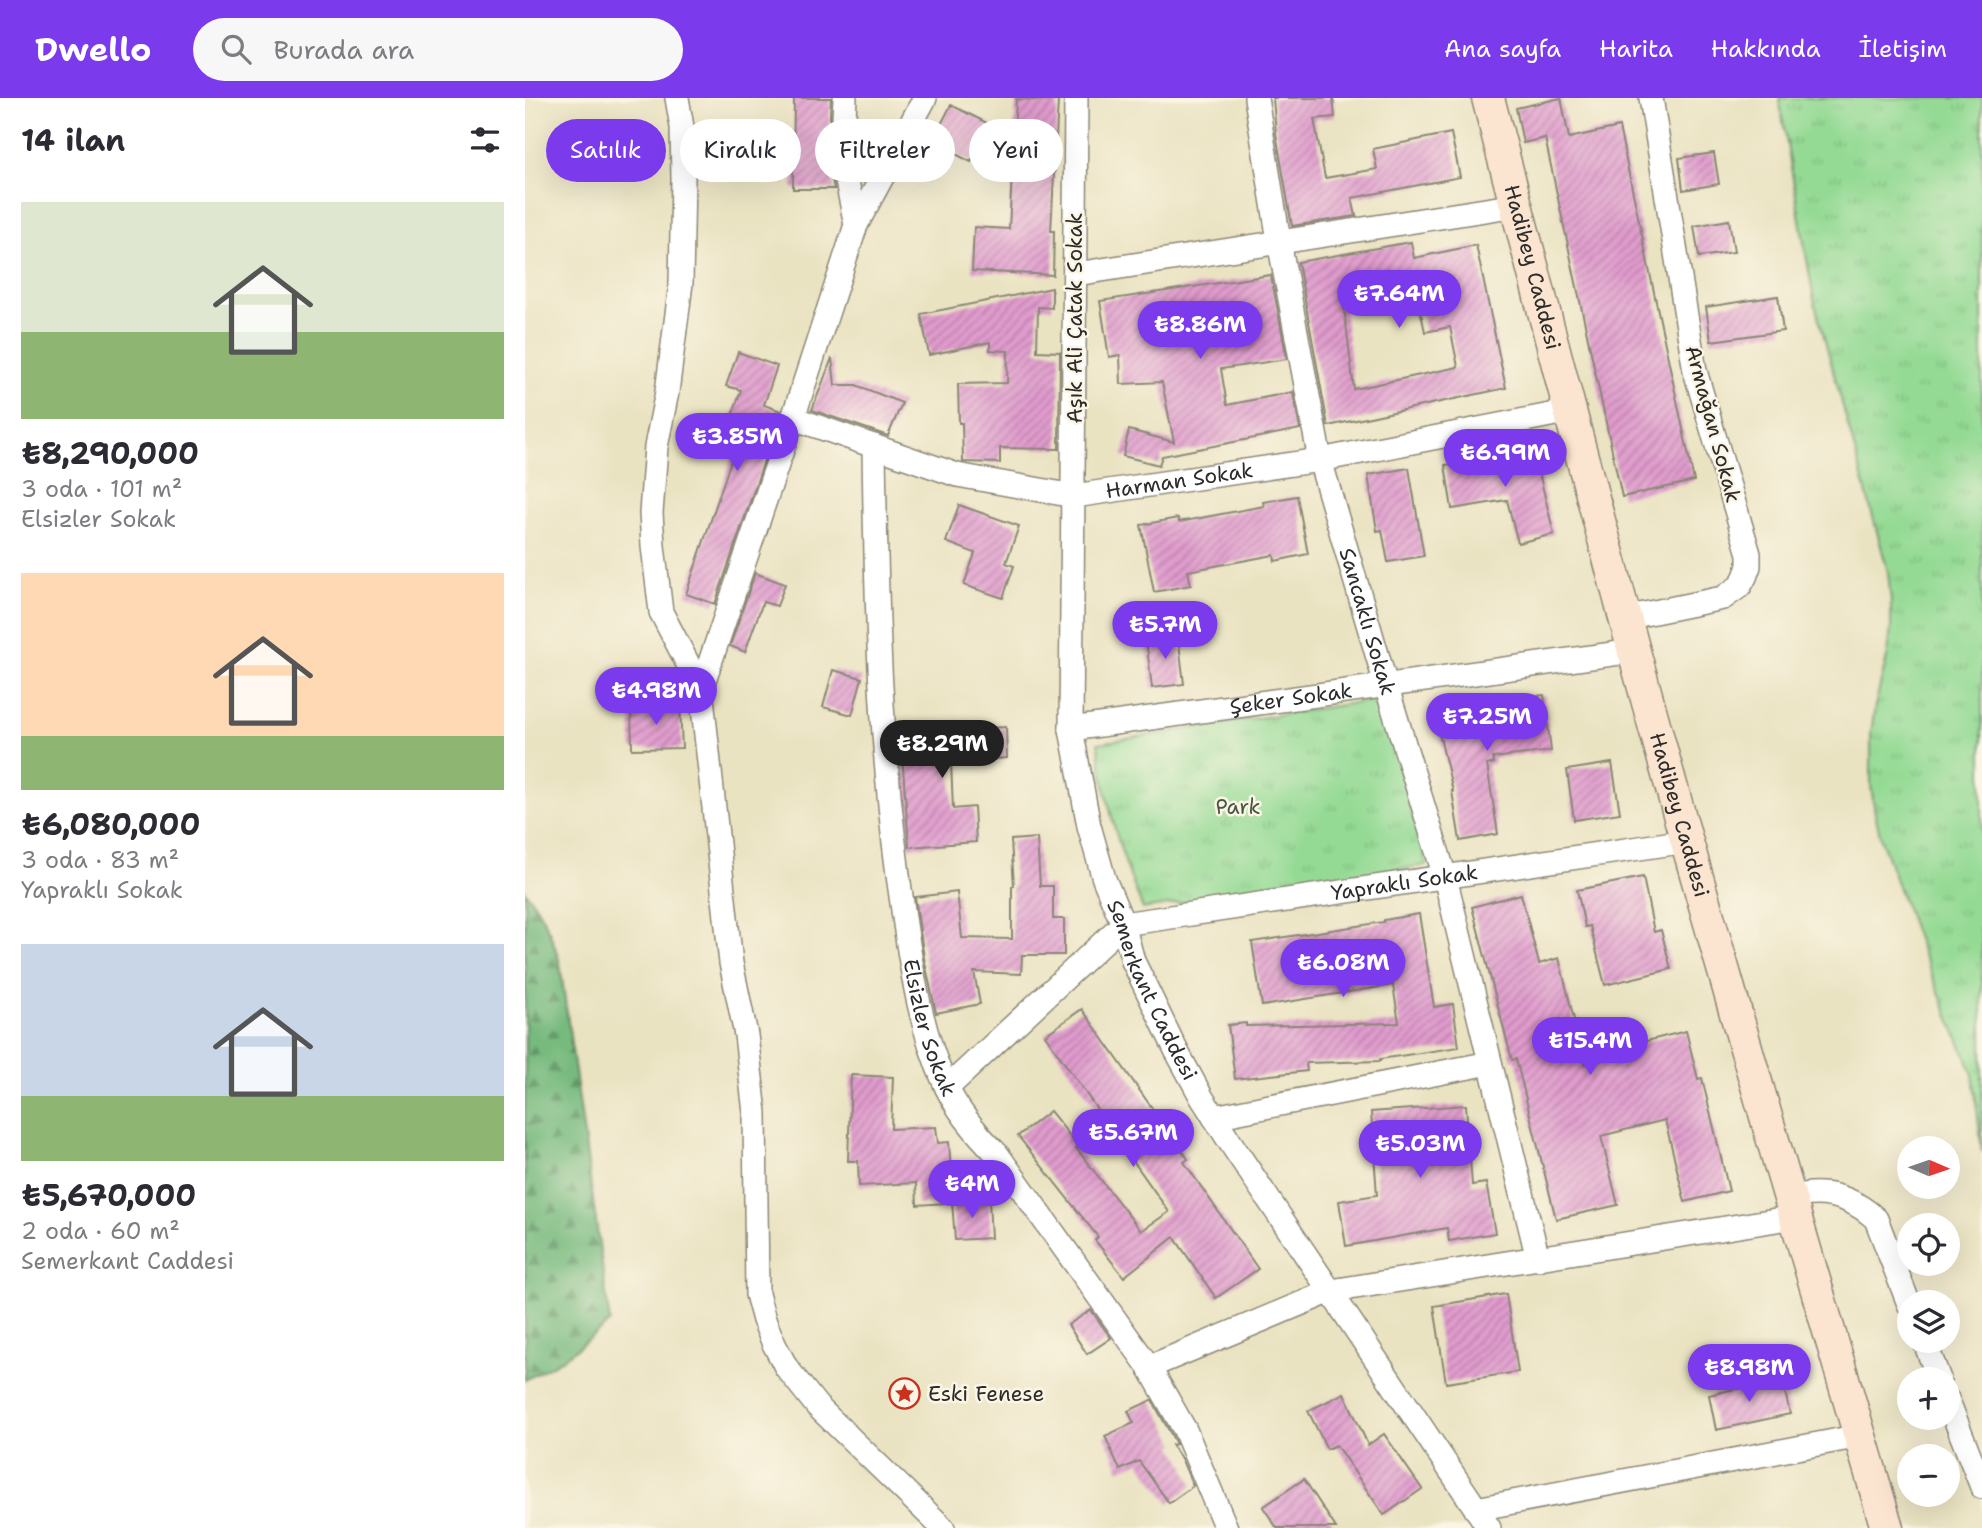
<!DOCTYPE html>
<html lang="tr">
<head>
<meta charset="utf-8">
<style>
	body { margin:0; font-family:"Shantell Sans",sans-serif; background:#f7f7f7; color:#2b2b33; height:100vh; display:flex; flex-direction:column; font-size:26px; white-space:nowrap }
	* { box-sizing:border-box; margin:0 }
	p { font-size:23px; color:#7c7c81 }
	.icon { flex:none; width:38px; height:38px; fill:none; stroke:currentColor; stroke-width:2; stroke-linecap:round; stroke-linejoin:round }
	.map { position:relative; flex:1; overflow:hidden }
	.sheet { display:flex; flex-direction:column; background:#fff; width:525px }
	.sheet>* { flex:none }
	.guide { position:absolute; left:21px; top:21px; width:665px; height:63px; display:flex; gap:14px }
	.needle { width:46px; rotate:92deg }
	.fabs { position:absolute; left:1372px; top:1038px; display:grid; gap:14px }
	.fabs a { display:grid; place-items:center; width:63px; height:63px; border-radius:50%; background:#fff; box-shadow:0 7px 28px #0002; font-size:35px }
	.price { position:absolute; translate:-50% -60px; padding:0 16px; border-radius:24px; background:#7c3aed; color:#fff; font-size:23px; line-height:46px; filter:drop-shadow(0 2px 4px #0008) }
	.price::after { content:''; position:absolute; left:50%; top:42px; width:21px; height:16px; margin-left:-10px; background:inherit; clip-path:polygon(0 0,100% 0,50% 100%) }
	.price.current { background:#222; color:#fff }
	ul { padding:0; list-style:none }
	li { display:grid; align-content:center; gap:14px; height:371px; padding:0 21px }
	li span { display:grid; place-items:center; height:217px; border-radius:0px; color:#555 }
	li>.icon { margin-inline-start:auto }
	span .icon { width:126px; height:126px; fill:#fffc; stroke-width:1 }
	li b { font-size:30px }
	h2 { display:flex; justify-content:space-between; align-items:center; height:84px; padding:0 21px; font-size:30px }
	.tag { padding:0 24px; border-radius:32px; background:#fff; box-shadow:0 7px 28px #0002; font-size:24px; line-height:63px }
	.tag.current { background:#7c3aed; color:#fff }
	header { display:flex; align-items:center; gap:42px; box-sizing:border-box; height:98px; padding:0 35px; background:#7c3aed; color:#fff }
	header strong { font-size:33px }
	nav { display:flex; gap:38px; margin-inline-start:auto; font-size:24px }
	.search { width:490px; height:63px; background:#f7f7f7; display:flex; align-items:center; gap:18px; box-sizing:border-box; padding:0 24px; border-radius:38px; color:#7c7c81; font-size:26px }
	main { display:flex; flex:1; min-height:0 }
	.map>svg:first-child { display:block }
	.grass { fill:url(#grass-tufts); stroke:#608260; stroke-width:2 }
	.forest { fill:url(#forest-firs); stroke:#517254; stroke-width:2 }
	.building { fill:url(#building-hatch); fill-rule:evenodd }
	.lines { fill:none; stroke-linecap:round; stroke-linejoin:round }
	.street-casing { stroke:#8a8776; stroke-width:26 }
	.secondary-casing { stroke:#8a8776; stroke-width:35 }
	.street { stroke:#fff; stroke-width:23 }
	.secondary { stroke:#fce5d0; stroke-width:32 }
	.labels { text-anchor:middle; stroke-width:5; stroke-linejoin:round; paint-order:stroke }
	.street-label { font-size:21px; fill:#2b2b2b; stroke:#fcf5e5 }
	.park-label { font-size:21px; fill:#455745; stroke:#fcf5e5 }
	.poi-label { font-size:21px; fill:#2b2b2b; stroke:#fcf5e5; text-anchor:start }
</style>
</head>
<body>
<header>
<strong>Dwello</strong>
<div class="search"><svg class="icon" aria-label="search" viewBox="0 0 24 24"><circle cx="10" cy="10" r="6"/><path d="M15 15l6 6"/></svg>Burada ara</div>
<nav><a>Ana sayfa</a><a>Harita</a><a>Hakkında</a><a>İletişim</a></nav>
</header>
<main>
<section class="sheet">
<h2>14 ilan<svg class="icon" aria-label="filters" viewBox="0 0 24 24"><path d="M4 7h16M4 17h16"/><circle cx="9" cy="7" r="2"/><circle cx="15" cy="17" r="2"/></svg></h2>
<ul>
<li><span style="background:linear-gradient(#dfe7d0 60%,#8fb573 0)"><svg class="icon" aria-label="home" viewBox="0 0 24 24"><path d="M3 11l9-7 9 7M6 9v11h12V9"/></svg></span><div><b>₺8,290,000</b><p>3 oda · 101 m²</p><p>Elsizler Sokak</p></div></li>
<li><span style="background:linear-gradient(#ffd9b3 75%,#8fb573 0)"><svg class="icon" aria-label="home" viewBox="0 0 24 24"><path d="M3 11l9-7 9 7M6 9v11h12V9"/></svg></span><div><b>₺6,080,000</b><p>3 oda · 83 m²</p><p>Yapraklı Sokak</p></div></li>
<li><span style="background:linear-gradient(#c9d6e8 70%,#8fb573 0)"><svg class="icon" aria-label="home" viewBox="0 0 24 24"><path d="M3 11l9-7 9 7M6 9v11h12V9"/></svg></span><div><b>₺5,670,000</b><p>2 oda · 60 m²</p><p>Semerkant Caddesi</p></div></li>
</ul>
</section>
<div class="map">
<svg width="1457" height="1430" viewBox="0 0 1457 1430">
	<defs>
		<pattern id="grass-tufts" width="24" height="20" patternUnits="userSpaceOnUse" patternTransform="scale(1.75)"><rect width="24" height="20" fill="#94da94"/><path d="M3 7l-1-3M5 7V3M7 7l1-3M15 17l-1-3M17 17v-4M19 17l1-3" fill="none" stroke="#80bb80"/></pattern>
		<pattern id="forest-firs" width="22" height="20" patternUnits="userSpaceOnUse" patternTransform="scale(1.75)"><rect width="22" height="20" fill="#77ba7e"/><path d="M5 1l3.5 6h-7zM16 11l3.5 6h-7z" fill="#629767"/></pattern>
		<pattern id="building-hatch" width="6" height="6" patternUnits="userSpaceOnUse" patternTransform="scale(1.75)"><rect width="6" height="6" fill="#e09bcd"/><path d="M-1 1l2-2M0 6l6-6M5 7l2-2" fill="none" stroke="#b67fa7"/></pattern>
	</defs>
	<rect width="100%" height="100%" fill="#fcf5e5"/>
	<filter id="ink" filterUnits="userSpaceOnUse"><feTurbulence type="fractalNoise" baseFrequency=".0143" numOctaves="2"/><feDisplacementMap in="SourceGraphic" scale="14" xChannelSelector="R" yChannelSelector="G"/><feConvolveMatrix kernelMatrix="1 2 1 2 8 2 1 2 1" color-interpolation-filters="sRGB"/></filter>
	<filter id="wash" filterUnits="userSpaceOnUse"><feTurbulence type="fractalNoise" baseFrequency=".00686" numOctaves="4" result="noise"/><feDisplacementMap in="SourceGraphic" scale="28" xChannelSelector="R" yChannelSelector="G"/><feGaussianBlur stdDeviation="1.57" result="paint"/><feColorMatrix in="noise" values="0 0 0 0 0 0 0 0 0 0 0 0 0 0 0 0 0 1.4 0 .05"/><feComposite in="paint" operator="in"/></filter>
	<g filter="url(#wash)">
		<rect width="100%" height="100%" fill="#eae3c2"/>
		<!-- grass -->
		<g class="grass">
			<path d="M1254,0H1457V1054L1448,976L1395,849L1356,741L1350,715L1346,688V635L1350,608L1363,556L1366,529V503L1363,474L1289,202Z"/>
			<path d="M855,601L902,767L618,811C595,757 580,703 573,645Z"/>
		</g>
		<!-- forest -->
		<path class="forest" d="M0,793C18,815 28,839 35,866L85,1224L38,1261L0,1282Z"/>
		<g id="blocks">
			<!-- building -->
			<g class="building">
				<path d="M269,0H306L303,58L309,91H268Z"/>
				<path d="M748,0H808L810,19L789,21L800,80L852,71L848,51L926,35L935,79L827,100L831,118L767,128L751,35Z"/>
				<path d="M1036,0L1044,40L1094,29L1169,383L1097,399L1020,40L998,45L991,10Z"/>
				<path d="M491,1L533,3L526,133H529L528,177L447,173L449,129L484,131Z"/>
				<path d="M426,7L464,26L446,64L407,44Z"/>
				<path d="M1189,55L1194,86L1158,92L1154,60Z"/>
				<path d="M1204,122L1209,154L1174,159L1169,128Z"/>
				<path d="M886,144L889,160L951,147L981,290L803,328L773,164ZM892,196L900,234L925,229L933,269L829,291L819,209Z"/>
				<path d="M746,177L762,261L696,271L702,307L768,294L775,331L637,358L634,367L598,358L604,332L649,344L637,284L596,286L595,257L584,259L575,203Z"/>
				<path d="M527,190V210L513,209L512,253L535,254L534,351L475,350V365L438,364L437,325H434L433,286L482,285L483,253L465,252V244L404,257L396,216Z"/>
				<path d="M1253,198L1258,233L1186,243L1181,209Z"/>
				<path d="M213,254L252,268L239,307L256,313L190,506L161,496L215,336L202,332L216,292L201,288Z"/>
				<path d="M307,260L310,287H331L377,305L363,338L287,312Z"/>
				<path d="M1007,346L1029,436L993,445L982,402L927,411L920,367L972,359L971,355Z"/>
				<path d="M884,370L899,458L863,464L857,432L852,433L843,377Z"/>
				<path d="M772,398L783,456L750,463L749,457L663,473L666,487L629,494L616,427L653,420L654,424L739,408L738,404Z"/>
				<path d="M434,407L494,428L481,465L489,468L478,500L439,487L450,455L421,444Z"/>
				<path d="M230,475L260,486L252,508L238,504L220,554L205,548Z"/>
				<path d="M653,537L659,586L627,590L621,541Z"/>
				<path d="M308,572L337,580L327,617L298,609Z"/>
				<path d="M1019,597L1026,653L968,660L969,665L962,667L973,736L935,743L927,693H928L909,615L955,604Z"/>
				<path d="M155,607L157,650L107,651L106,609Z"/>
				<path d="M423,627V632L481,629L482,660L426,664L428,711L449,709L451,744L384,749L375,630Z"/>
				<path d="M1087,665L1095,715L1049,722L1042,672Z"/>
				<path d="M512,740L515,788H528V821H539V857H497L496,876L449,874L455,906L411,915L399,860L390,799L432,794L437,840L487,841V788H489L486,742Z"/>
				<path d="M1118,779L1129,834L1136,832L1146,871L1080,887L1065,828L1060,829L1052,792Z"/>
				<path d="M996,796L1014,866L1034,860L1060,966L1092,958L1090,951L1161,933L1173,981L1177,980L1204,1093L1160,1104L1140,1022L1076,1038L1093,1107L1031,1121L991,961L987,962L947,809Z"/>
				<path d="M894,816L909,909L928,906L934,949L855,961V963L781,965L782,973L710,981L703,927L721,925V928L874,925L868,887L737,908L727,844L859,824V822Z"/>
				<path d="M557,911L663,1061L659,1064L733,1171L691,1200L649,1139L599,1179L570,1142L573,1139L493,1038L525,1013L553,1048L551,1050L616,1133L644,1114L520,937Z"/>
				<path d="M326,977L368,979L366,1031L411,1029L413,1045L424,1044L426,1075L434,1074L436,1104L392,1107L391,1085L334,1088L333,1063H323Z"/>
				<path d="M941,1007L947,1087L961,1085L970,1135L924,1143L922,1130L821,1148L814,1103L852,1097L846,1014Z"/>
				<path d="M464,1102L466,1140L430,1142L427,1104Z"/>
				<path d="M981,1196L993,1274L921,1285L909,1208Z"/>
				<path d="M566,1212L586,1240L562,1256L543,1227Z"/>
				<path d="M1257,1280L1265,1316L1191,1332L1184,1297Z"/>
				<path d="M819,1295L843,1347L859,1336L897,1391L859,1417L811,1347L802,1351L783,1313Z"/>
				<path d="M627,1302L647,1338L651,1346L647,1347L657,1362L668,1388L644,1405L614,1363L595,1372L580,1338L609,1325L603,1313Z"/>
				<path d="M779,1381L811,1430H752L738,1409Z"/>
			</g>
		</g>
	</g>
	<g filter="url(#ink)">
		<use href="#blocks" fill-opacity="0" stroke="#8a8776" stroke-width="2"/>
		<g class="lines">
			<defs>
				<g id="street">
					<path d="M152,0L157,29L158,81L156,185L142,294L131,349L126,415L128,448L136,514L176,591"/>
					<path d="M320,0L317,59L331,127"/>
					<path d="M400,0L331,127L268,320L176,591L206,865L221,937L230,1015L232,1196L239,1222L249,1246L261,1269L292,1308L418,1430"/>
					<path id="s1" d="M551,0L546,631L564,728L579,781L598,826L608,863L651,952L677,1000L707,1047L964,1430"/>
					<path id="s2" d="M731,0L754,143L795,362L861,587L920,779L1013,1161"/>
					<path d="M551,176L992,107"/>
					<path id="s3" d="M268,320L432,377L549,398L795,362L1046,313"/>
					<path id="s4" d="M349,348C351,505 355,664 379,819C387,876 397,936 421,988C433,1014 452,1036 472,1056L624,1269L660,1332L701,1430"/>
					<path d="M1100,520L1198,500L1215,488L1220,479L1224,468V456L1170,273L1126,0"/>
					<path id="s5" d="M546,631L1109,553"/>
					<path id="s6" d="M422,990L598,826L1162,743"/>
					<path d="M689,1019L965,965"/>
					<path d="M1265,1100C1298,1090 1326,1098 1351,1121L1384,1206"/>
					<path d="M1399,1242L1414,1281"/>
					<path d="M624,1269L806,1193L1270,1119"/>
					<path d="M1423,1303L1457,1389"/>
					<path d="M951,1411L1335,1338"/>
				</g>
				<g id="secondary">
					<path id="s7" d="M963,0C1009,173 1053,347 1100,520C1182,824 1273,1127 1362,1430"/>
				</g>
			</defs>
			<!-- street casing -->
			<use href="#street" class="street-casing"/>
			<!-- secondary casing -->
			<use href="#secondary" class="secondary-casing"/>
			<!-- street -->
			<use href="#street" class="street"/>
			<!-- secondary -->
			<use href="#secondary" class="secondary"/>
		</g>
	</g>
	<!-- icons -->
	<defs>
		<symbol id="sight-ring" viewBox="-11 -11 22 22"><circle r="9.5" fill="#fcf5e5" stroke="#c8321e" stroke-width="1.5"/><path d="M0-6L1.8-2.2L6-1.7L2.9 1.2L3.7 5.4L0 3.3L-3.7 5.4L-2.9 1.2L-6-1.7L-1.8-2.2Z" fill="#c8321e"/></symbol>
	</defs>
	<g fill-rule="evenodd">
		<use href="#sight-ring" x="362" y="1278" width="35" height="35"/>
	</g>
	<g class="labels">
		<!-- street labels -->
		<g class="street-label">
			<text dy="7" stroke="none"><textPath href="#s7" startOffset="175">Hadibey Caddesi</textPath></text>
			<text transform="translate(550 220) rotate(-90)" y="7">Aşık Ali Çatak Sokak</text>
			<text transform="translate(1188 326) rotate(75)" y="7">Armağan Sokak</text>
			<text dy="7" stroke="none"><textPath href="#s3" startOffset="399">Harman Sokak</textPath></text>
			<text dy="7" stroke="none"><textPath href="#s2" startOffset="536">Sancaklı Sokak</textPath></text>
			<text dy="7" stroke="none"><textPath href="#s5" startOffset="222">Şeker Sokak</textPath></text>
			<text dy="7" stroke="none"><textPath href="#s7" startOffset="742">Hadibey Caddesi</textPath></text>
			<text dy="7" stroke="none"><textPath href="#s6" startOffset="525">Yapraklı Sokak</textPath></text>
			<text dy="7" stroke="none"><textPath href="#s1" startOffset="906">Semerkant Caddesi</textPath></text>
			<text dy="7" stroke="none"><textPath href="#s4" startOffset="586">Elsizler Sokak</textPath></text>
		</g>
		<!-- park labels -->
		<g class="park-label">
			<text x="713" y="716">Park</text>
		</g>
		<!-- poi labels -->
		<g class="poi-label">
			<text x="403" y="1303">Eski Fenese</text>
		</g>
	</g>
</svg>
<div class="fabs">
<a><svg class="needle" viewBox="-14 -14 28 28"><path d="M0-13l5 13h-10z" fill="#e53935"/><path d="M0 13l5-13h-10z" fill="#7c7c81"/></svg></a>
<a><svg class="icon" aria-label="locate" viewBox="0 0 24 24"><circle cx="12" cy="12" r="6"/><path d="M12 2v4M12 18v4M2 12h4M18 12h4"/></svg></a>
<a><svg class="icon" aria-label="layers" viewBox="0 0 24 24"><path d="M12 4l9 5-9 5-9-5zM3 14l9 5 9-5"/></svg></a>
<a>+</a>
<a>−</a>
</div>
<b class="price" style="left:874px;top:232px">₺7.64M</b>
<b class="price" style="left:675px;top:263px">₺8.86M</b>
<b class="price" style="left:212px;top:375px">₺3.85M</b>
<b class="price" style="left:980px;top:391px">₺6.99M</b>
<b class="price" style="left:640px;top:563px">₺5.7M</b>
<b class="price" style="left:131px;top:629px">₺4.98M</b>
<b class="price" style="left:962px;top:655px">₺7.25M</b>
<b class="price current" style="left:417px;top:682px">₺8.29M</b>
<b class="price" style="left:818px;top:901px">₺6.08M</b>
<b class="price" style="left:1065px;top:979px">₺15.4M</b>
<b class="price" style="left:608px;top:1071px">₺5.67M</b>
<b class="price" style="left:895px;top:1082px">₺5.03M</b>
<b class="price" style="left:447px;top:1122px">₺4M</b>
<b class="price" style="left:1224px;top:1306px">₺8.98M</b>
<div class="guide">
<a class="tag current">Satılık</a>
<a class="tag">Kiralık</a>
<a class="tag">Filtreler</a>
<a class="tag">Yeni</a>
</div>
</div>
</main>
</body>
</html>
